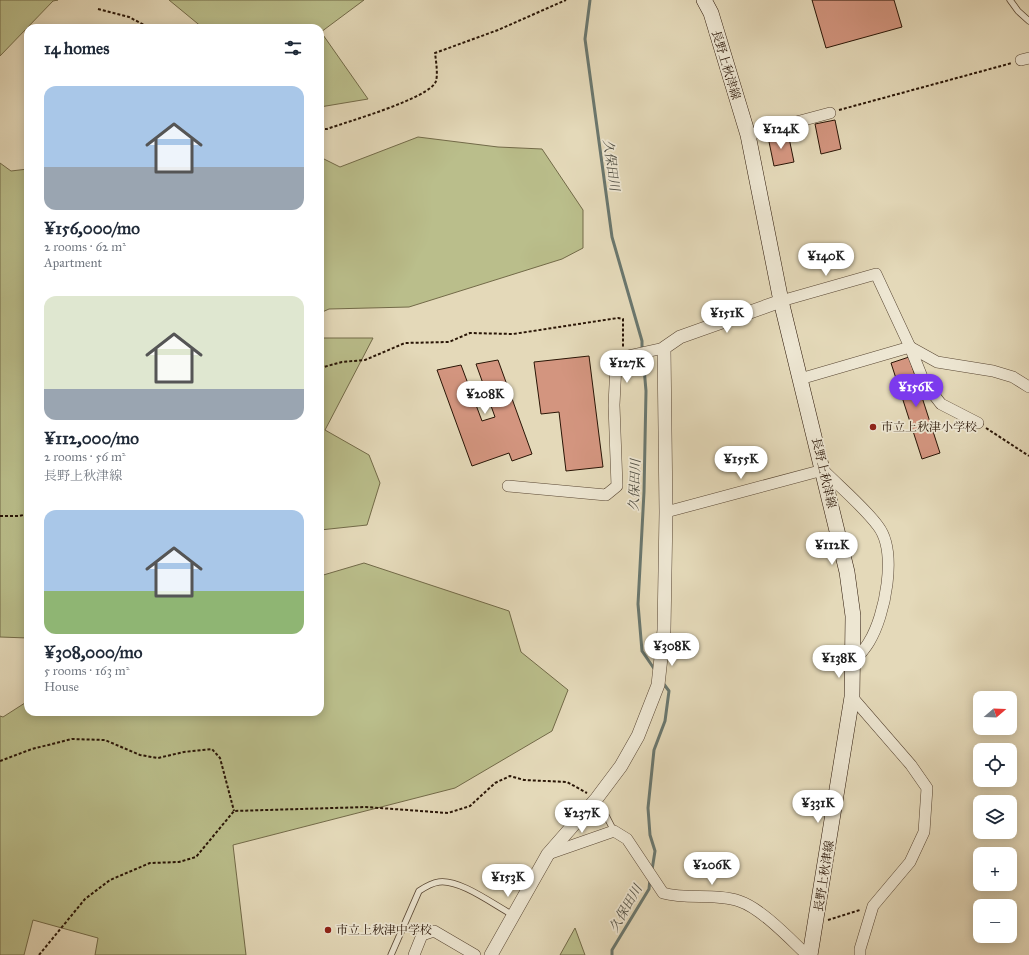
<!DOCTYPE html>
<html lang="en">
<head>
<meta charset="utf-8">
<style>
	body { margin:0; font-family:"IM FELL Great Primer","Noto Serif JP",serif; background:#f6f6f7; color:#1f2937; height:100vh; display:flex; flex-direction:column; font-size:15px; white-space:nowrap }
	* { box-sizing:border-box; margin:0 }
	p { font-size:13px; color:#747a83 }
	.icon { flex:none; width:22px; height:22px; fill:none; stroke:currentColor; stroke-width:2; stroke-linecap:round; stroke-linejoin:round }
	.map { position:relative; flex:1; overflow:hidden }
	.side { position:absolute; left:24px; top:24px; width:300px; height:692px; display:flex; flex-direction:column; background:#fff; border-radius:12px; box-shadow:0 2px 10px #0003 }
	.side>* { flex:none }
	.needle { width:26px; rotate:71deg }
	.fabs { position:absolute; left:973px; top:691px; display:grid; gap:8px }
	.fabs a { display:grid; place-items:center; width:44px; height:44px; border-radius:8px; background:#fff; box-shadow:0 2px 10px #0003; font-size:20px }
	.price { position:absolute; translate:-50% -34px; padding:0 9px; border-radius:14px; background:#fff; color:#222; font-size:13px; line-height:26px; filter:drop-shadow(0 1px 2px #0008) }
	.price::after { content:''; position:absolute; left:50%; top:24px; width:12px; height:9px; margin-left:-6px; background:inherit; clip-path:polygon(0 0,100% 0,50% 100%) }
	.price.current { background:#7c3aed; color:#fff }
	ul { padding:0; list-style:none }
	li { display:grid; align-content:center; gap:8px; height:212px; padding:0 20px }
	li span { display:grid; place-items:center; height:124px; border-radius:12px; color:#555 }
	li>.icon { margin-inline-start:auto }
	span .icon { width:72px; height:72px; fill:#fffc; stroke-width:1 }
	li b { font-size:17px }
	h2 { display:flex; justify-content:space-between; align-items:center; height:48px; padding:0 20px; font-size:17px }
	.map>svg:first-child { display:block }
	.green { fill:#babe8b; stroke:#726a48 }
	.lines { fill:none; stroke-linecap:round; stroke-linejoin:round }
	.stream { stroke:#6a776e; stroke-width:3 }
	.building { fill:#d3957f; stroke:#291506 }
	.service-casing { stroke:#584633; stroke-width:7 }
	.minor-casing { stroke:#584633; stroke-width:12 }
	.tertiary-casing { stroke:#584633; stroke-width:14 }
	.secondary-casing { stroke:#291506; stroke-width:16 }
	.path { stroke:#291506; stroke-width:2; stroke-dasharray:3 2; stroke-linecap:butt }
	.service { stroke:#ede6d2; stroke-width:5.5 }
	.minor { stroke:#ede6d2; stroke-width:11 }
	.tertiary { stroke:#ede6d2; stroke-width:13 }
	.secondary { stroke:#ede6d2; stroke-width:15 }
	.poi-dot { fill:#8f2418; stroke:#ede6d2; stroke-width:1.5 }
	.labels { text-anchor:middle; stroke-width:3.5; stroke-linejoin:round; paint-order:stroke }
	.street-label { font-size:12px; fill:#291506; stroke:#ede6d2 }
	.poi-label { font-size:12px; fill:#291506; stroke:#ede6d2; text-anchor:start }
	.water-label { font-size:13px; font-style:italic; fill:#4f4e43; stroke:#ede6d2 }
</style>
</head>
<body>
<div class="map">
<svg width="1029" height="955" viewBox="0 0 1029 955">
	<rect width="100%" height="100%" fill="#e4d9b9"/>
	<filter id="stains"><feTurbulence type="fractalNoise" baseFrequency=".005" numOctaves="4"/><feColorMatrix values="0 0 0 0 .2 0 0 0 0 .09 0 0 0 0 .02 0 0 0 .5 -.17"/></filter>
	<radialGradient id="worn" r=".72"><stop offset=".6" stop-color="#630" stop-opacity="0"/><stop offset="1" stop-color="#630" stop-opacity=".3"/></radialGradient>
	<!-- green -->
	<g class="green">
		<path d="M0,0H58L53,1L0,56Z"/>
		<path d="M169,0H364L321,32L368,99L320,107V28H203Z"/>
		<path d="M418,137L498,147L542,149L583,210V248L562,259L409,307L329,309L320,313V157L340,167Z"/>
		<path d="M0,163L11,171L28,169V638L0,637Z"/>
		<path d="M320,338H373L325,430L369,455L380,483L367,525L320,530Z"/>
		<path d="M364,563L509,611L521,652L568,690L552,731L455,788L233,845L246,955H95L98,938L33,920L24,955H0V716L3,717L28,701V712H320V576Z"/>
		<path d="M575,928L585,955H560Z"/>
	</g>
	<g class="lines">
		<!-- stream -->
		<g class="stream">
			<path d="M590,0L585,39L612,237L642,341V350"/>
			<path d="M643,356L646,391L644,492L638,604L642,651L655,670"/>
			<path d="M652,870L655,851L650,835L648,808L654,750L665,721L669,691L663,683"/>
			<path d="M612,955V950L649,889L650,879"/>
		</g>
	</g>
	<!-- building -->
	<g class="building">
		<path d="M812,0H894L902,27L826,48Z"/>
		<path d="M835,120L841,149L821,154L815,124Z"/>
		<path d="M788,133L794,162L774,166L768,137Z"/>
		<path d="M589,356L603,467L566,471L559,412L541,414L534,362Z"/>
		<path d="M909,357L940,453L922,459L891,363Z"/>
		<path d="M498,360L532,454L512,461L509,453L472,466L437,370L461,365L482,421L495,417L476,364Z"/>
	</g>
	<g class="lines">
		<defs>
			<g id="service">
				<path d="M1010,0L1018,11L1029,21"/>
				<path d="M597,798L614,831"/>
				<path d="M391,955L419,891C425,887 431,883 439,882C460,879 494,905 513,915"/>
			</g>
			<g id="minor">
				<path d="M1021,60L1029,58"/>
				<path d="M748,135L830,113"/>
				<path d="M781,301L876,274L910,347L924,382L941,404L978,423"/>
				<path d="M800,379L910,347L937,362L993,371L1013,377L1029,387"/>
				<path d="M508,486L606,495L617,486L614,405L616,364L623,357L664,348"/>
				<path d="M666,512L823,470C840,487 864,507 878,526C898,552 885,616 869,642C865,649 859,655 854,662"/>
				<path d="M852,697L911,765L927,788L924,832L910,862L873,906L860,949V955"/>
				<path d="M548,854L614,831L627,839L663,893C687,900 715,893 739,901C761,908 790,939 807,955"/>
				<path d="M414,955L422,935L434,931L475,955"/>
			</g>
			<path id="tertiary" d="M491,955L548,854L597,798L621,766L638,736L658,685L664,630L666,512L664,348L680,337L781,301"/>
			<path id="secondary" d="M704,0L711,13L748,135L781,301L847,572L853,616L852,697L810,955"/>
		</defs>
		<!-- service casing -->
		<use href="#service" class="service-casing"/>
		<!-- minor casing -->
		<use href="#minor" class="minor-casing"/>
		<!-- tertiary casing -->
		<use href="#tertiary" class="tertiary-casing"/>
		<!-- secondary casing -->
		<use href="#secondary" class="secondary-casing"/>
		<!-- path -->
		<g class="path">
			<path d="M98,9L129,17L150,28"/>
			<path d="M839,110L1012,63"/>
			<path d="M320,129H327C346,122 431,98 436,81C438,74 436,61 435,53L498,30L566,0"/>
			<path d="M320,368L342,362L365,360L405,343L449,342L470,333L513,334L618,318L623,319V347"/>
			<path d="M986,428L1029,456"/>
			<path d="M0,516H19L28,514"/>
			<path d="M0,761L32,749L72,739L105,740L140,755L158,758L184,752L212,749L220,758L234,811"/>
			<path d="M828,920L860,910"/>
			<path d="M39,955L85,899L110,880L150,863L179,862L196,857L234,811L366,807L448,813L470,806L495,783L510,776L524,780L567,782L587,793"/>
		</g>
		<!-- service -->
		<use href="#service" class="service"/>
		<!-- minor -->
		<use href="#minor" class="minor"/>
		<!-- tertiary -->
		<use href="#tertiary" class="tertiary"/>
		<!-- secondary -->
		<use href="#secondary" class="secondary"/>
	</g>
	<!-- markers -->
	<g class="poi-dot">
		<circle cx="873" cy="427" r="4"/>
		<circle cx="328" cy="930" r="4"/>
	</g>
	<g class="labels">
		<!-- street labels -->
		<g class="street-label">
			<text transform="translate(726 65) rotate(73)" y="4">長野上秋津線</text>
			<text transform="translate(824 473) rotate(77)" y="4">長野上秋津線</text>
			<text transform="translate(824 876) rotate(-81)" y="4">長野上秋津線</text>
		</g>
		<!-- poi labels -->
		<g class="poi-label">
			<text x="881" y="431">市立上秋津小学校</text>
			<text x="336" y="934">市立上秋津中学校</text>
		</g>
		<!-- water labels -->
		<g class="water-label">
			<text transform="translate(612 165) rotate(82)" y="5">久保田川</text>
			<text transform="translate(634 485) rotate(-88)" y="5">久保田川</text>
			<text transform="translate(625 908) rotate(-60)" y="5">久保田川</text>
		</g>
	</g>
	<rect width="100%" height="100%" filter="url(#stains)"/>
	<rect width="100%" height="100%" fill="url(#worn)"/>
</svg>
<div class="fabs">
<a><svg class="needle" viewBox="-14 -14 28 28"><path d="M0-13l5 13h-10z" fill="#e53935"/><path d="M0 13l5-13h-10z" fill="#747a83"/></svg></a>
<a><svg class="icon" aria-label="locate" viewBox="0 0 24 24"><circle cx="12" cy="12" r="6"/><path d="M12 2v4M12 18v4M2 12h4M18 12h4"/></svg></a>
<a><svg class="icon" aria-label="layers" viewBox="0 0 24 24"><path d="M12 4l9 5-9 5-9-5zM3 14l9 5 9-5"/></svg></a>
<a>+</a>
<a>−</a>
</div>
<b class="price" style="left:781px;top:150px">¥124K</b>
<b class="price" style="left:826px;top:277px">¥140K</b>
<b class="price" style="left:727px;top:334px">¥151K</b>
<b class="price" style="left:627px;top:384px">¥127K</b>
<b class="price current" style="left:916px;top:408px">¥156K</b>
<b class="price" style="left:485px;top:415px">¥208K</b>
<b class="price" style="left:741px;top:480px">¥155K</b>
<b class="price" style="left:832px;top:566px">¥112K</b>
<b class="price" style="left:672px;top:667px">¥308K</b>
<b class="price" style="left:839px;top:679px">¥138K</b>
<b class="price" style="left:818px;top:824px">¥331K</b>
<b class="price" style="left:582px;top:834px">¥237K</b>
<b class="price" style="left:712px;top:886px">¥206K</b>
<b class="price" style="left:508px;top:898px">¥153K</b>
<section class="side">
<h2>14 homes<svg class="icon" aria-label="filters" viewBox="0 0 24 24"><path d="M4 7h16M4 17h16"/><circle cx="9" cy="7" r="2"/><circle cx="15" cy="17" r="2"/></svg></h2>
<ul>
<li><span style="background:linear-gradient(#a9c7e8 65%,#9aa5b1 0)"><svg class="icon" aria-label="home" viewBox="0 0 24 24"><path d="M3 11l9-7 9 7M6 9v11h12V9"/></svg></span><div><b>¥156,000/mo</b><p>2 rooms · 62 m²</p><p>Apartment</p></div></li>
<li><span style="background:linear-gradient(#dfe7d0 75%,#9aa5b1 0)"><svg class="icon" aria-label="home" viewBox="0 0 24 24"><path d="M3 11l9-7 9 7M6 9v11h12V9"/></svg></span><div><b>¥112,000/mo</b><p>2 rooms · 56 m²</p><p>長野上秋津線</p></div></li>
<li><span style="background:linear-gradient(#a9c7e8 65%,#8fb573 0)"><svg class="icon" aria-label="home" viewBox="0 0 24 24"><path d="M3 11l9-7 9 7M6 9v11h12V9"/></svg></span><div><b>¥308,000/mo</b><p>5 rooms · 163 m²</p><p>House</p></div></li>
</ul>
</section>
</div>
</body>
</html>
